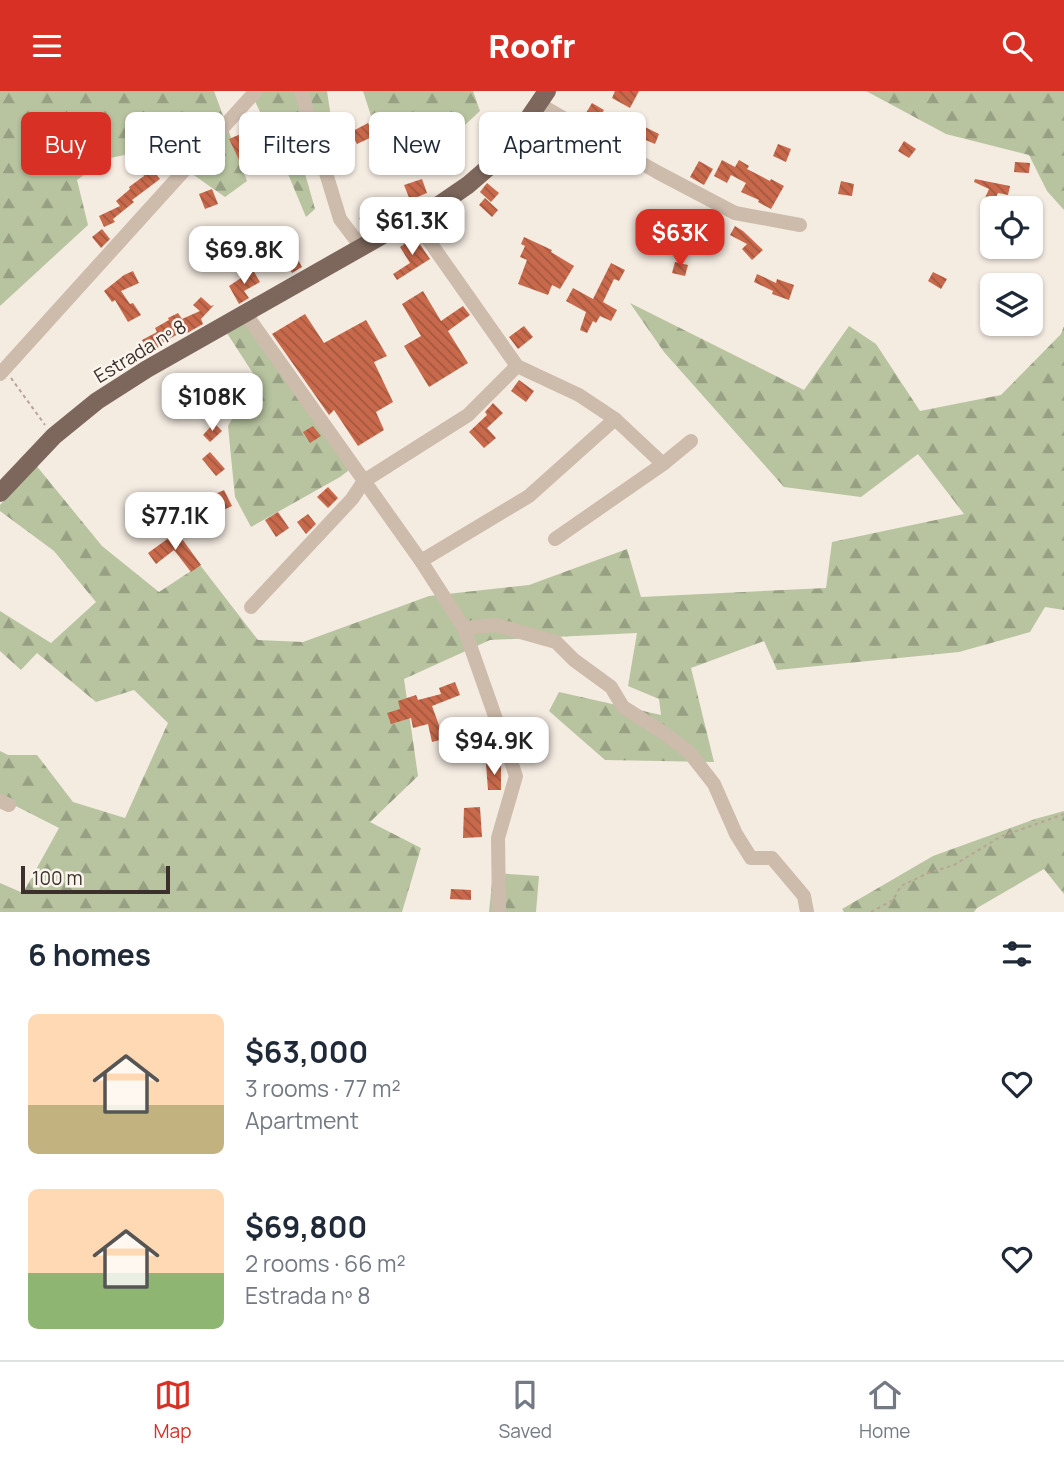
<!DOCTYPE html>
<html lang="en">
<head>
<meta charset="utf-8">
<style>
	body { margin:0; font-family:Manrope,sans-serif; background:#f6f6f7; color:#1f2937; height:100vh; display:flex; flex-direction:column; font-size:26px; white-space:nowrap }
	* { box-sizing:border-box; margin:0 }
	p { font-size:23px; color:#747a83 }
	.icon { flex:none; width:38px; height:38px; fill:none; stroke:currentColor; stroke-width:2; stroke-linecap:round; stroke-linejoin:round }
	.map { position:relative; height:821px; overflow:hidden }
	.drawer { display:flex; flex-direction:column; background:#fff; flex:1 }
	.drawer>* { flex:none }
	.guide { position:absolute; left:21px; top:21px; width:700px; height:63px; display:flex; gap:14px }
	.controls { position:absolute; left:980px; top:105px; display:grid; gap:14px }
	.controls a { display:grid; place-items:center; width:63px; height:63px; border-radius:10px; background:#fff; box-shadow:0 2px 5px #0004; font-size:35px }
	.scale { position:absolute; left:21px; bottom:18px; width:149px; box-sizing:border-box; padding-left:7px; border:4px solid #3b302b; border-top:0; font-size:19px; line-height:24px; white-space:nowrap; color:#3b302b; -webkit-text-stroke:5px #fbf5ee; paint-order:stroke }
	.price { position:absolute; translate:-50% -60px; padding:0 16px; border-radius:14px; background:#fff; color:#222; font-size:23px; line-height:46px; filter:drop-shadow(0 2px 4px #0008) }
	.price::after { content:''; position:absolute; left:50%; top:42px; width:21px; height:16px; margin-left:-10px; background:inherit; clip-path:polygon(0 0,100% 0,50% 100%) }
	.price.selected { background:#d93025; color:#fff }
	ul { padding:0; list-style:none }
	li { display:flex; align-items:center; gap:21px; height:175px; padding:0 28px }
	li span { display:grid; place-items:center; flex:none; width:196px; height:140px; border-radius:10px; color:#555 }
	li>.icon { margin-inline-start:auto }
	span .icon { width:84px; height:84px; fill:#fffc; stroke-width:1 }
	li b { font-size:30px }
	h2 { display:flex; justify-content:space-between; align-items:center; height:84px; padding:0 28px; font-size:30px }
	.chip { padding:0 24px; border-radius:10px; background:#fff; box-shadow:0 2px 5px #0004; font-size:24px; line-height:63px }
	.chip.selected { background:#d93025; color:#fff }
	header { display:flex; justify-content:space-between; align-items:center; height:91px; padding:0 28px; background:#d93025; color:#fff; font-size:32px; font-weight:800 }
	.dock { display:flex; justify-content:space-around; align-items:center; height:98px; border-top:2px solid #e0e1e3; background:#fff; font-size:19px; color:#747a83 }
	.dock a { display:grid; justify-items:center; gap:4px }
	.dock .selected { color:#d93025 }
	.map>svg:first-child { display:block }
	.forest { fill:url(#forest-firs) }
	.building { fill:url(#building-back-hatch) }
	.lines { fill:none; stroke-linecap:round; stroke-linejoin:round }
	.path { stroke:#b9a596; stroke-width:2; stroke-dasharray:3.5 3.5; stroke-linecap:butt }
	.minor { stroke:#cdbbac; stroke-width:14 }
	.major { stroke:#7d675c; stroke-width:18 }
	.labels { text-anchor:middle; stroke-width:5; stroke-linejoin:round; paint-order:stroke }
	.street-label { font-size:19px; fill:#3b302b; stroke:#fbf5ee }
</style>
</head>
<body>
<header><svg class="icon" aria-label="menu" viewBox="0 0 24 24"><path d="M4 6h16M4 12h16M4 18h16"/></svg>Roofr<svg class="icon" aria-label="search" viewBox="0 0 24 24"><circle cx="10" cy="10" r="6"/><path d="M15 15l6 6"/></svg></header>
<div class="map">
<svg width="1064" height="821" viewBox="0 0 1064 821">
	<defs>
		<pattern id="forest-firs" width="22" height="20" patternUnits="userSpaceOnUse" patternTransform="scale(1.75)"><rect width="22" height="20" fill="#b8c4a0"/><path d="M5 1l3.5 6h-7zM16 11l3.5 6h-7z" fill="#97a083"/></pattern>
		<pattern id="building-back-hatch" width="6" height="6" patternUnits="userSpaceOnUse" patternTransform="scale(1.75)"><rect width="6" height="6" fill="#c8694b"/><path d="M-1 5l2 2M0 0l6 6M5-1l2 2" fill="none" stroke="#a4573f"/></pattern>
	</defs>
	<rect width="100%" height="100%" fill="#f4ebe1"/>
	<!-- forest -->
	<g class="forest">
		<path d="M0,0H214L247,90L225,106L178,73L161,56L106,68L77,89L88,134L0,215Z"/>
		<path d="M250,0H327L334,47H309L296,51L315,118L306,126L276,54Z"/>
		<path d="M363,0H473L480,20L439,58L402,82L372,28Z"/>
		<path d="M866,0H1064V119L1047,100L1029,64L946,43Z"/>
		<path d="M630,212L804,299L849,235L876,253L920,320L1001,304L1061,243L1064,235V519L1045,516L1030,541L959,561L777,579L764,550L691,577L714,671L605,669L549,620L559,601L661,624L659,608L628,595L637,542L490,549L404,588L418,685L370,731L421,757L402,821H0V792L23,802L59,737L0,707V660L8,664H37L73,711L125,727L168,632L134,599L96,611L37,562L21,579L0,560V520L51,552L96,511L54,460L0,420V414L35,373L102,455L159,501L200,474L258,549L303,551L429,505L529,494L627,458L641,506L826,497L832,451L964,423L918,363L861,406L784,396L664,261Z"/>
		<path d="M250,227L357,373L340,386L251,436L235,406L228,335L256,287L225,239Z"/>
		<path d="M1064,720V803L1044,778L977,817L974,821H844L842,818L933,765L1035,728Z"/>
		<path d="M493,782L539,785L536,821H489Z"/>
	</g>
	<!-- building -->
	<g class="building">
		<path d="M615,0H639L630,17L612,7Z"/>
		<path d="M592,12L604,19L596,32L607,37L605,40L583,27Z"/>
		<path d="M368,32L374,45L357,53L351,41Z"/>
		<path d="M645,36L659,43L655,53L641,47Z"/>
		<path d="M250,39L262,63L241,73L229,48Z"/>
		<path d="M630,40L632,41L631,43L641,49L636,58L623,50Z"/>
		<path d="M904,50L916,58L909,67L898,60Z"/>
		<path d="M778,53L791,58L786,71L773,65Z"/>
		<path d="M722,69L735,76L739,69L749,75L747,78L770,90L771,88L784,95L771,118L758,111L759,109L741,101L746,92L731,84L727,92L714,85Z"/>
		<path d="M699,70L713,78L704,94L690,86Z"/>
		<path d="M1015,71L1030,72L1029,82L1014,81Z"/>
		<path d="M149,74L160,88L132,109L134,111L113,128L115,131L104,136L99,125L120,115L116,110L130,98L129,96L144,85L141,80Z"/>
		<path d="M422,88L427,102L410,109L404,94Z"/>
		<path d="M975,88L1010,95L1008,104L998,102L989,121L980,118L989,98L974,91Z"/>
		<path d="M841,90L854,93L852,105L838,103Z"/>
		<path d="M487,92L499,102L491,111L480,101Z"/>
		<path d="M212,98L218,113L205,118L199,103Z"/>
		<path d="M485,107L498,119L492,126L479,114Z"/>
		<path d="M369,123L374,136L365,141L359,127Z"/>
		<path d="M735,135L743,140L763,159L752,169L742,158L747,153L730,144Z"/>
		<path d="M102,138L110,148L101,157L92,146Z"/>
		<path d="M415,146L430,168L397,189L393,183L410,172L400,156Z"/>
		<path d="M524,146L552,159L551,161L574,175L560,198L552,194L548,204L518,193L527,169L520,166L525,155L521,153Z"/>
		<path d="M295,163L302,176L292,182L284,169Z"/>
		<path d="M675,171L688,174L685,185L672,182Z"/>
		<path d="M611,172L625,179L619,190L614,188L603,211L617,219L611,230L600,225L596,232L593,230L587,242L580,239L586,221L566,210L573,197L593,208Z"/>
		<path d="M253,179L260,191L244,200L249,207L239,213L229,195Z"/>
		<path d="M133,180L139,192L121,200L130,213L133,212L141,224L128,231L115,209L112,211L104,200L124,184Z"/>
		<path d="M933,181L947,188L941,198L928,190Z"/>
		<path d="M757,183L776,192L777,188L794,194L789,209L772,203L773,200L754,191Z"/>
		<path d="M423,200L441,230L463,215L470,224L448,240L468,272L429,296L404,255L421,245L402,213Z"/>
		<path d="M201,206L211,215L214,214L201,228L203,233L182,245L180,242L158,254L159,256L149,262L142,249L157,241L155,237L169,229L168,227L178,222L182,228L200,220L193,214Z"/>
		<path d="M305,223L324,252L366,229L387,265L374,271L393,311L376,321L384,339L358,355L334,319L329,324L272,243Z"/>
		<path d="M524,235L533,246L518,258L509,246Z"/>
		<path d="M519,289L534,300L526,311L511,300Z"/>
		<path d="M493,312L503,322L487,337L496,347L484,357L469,341L487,324L485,321Z"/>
		<path d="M214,332L222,340L210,351L203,344Z"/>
		<path d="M313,335L321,345L310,352L303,341Z"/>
		<path d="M210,361L225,378L216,385L202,368Z"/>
		<path d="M328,396L338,407L328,417L317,406Z"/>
		<path d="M224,399L232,415L219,421L211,405Z"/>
		<path d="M278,421L289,437L276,446L265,429Z"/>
		<path d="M308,423L316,433L306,443L297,431Z"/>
		<path d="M177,441L201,474L191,481L174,459L156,473L148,462Z"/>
		<path d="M455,591L460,604L432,615L444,648L432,651L428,633L413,637L411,627L391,633L387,622L400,618L398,610L416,604L418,609L441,603L439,597Z"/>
		<path d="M486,673H501V699H488Z"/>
		<path d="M480,716L482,746L463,747L464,717Z"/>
		<path d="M451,798L471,799V809L450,808Z"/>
	</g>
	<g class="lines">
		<!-- path -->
		<g class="path">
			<path d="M11,287L45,334"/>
			<path d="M871,821L893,809L901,795L928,782L954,774L1000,746L1064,723"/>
		</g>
		<!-- minor -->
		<g class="minor">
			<path d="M301,0L340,128L362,157"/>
			<path d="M539,13L657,81L735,122L800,134"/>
			<path d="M413,127L517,275L579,304L615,328L663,373"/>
			<path d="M245,222L421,470L464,537L516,685L498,747L499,821"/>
			<path d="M0,283L256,0"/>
			<path d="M555,448L663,373L691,350"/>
			<path d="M421,470L529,405L615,328"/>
			<path d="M251,516L352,408L364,390L468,324L517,275"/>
			<path d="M464,537L496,534L556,551L574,569L611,596L623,616L664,642L689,661L714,693L736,743L751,767H772L804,805L807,821"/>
			<path d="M0,710L9,714"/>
		</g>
		<!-- major -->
		<path class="major" d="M0,402L54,345L97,310L147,278L413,127L433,118L468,94L505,62L547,0"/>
	</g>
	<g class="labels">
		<!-- street labels -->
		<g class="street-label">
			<text transform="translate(140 260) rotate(-31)" y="7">Estrada nº 8</text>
		</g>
	</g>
</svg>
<div class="controls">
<a><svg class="icon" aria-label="locate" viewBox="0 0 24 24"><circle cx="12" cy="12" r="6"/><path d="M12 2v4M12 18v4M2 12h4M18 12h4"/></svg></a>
<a><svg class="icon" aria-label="layers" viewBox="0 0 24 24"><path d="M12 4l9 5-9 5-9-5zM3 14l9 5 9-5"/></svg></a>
</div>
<div class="scale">100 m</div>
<b class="price" style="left:412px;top:166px">$61.3K</b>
<b class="price selected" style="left:680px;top:178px">$63K</b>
<b class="price" style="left:244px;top:195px">$69.8K</b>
<b class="price" style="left:212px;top:342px">$108K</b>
<b class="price" style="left:175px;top:461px">$77.1K</b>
<b class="price" style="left:494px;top:686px">$94.9K</b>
<div class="guide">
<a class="chip selected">Buy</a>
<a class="chip">Rent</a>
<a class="chip">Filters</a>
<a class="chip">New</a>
<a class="chip">Apartment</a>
</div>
</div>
<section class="drawer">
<h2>6 homes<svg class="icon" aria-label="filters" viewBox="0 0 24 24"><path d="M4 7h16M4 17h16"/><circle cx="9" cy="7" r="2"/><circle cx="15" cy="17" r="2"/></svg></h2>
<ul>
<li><span style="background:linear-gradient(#ffd9b3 65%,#c2b280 0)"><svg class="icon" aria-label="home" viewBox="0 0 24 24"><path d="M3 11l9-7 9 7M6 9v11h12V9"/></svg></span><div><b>$63,000</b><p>3 rooms · 77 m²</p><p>Apartment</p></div><svg class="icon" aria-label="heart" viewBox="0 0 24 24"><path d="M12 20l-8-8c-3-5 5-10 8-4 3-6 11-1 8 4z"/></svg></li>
<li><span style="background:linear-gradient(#ffd9b3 60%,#8fb573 0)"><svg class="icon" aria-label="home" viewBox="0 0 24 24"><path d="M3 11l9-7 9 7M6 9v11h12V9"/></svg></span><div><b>$69,800</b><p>2 rooms · 66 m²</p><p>Estrada nº 8</p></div><svg class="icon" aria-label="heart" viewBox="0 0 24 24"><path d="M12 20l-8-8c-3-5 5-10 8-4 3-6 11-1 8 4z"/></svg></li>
</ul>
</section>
<nav class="dock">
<a class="selected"><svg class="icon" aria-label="map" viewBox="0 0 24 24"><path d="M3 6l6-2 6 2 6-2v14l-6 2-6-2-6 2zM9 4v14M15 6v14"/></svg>Map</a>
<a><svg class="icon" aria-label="saved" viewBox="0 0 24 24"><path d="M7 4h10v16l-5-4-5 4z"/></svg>Saved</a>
<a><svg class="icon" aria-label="home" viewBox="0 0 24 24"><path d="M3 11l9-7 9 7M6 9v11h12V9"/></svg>Home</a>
</nav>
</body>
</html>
